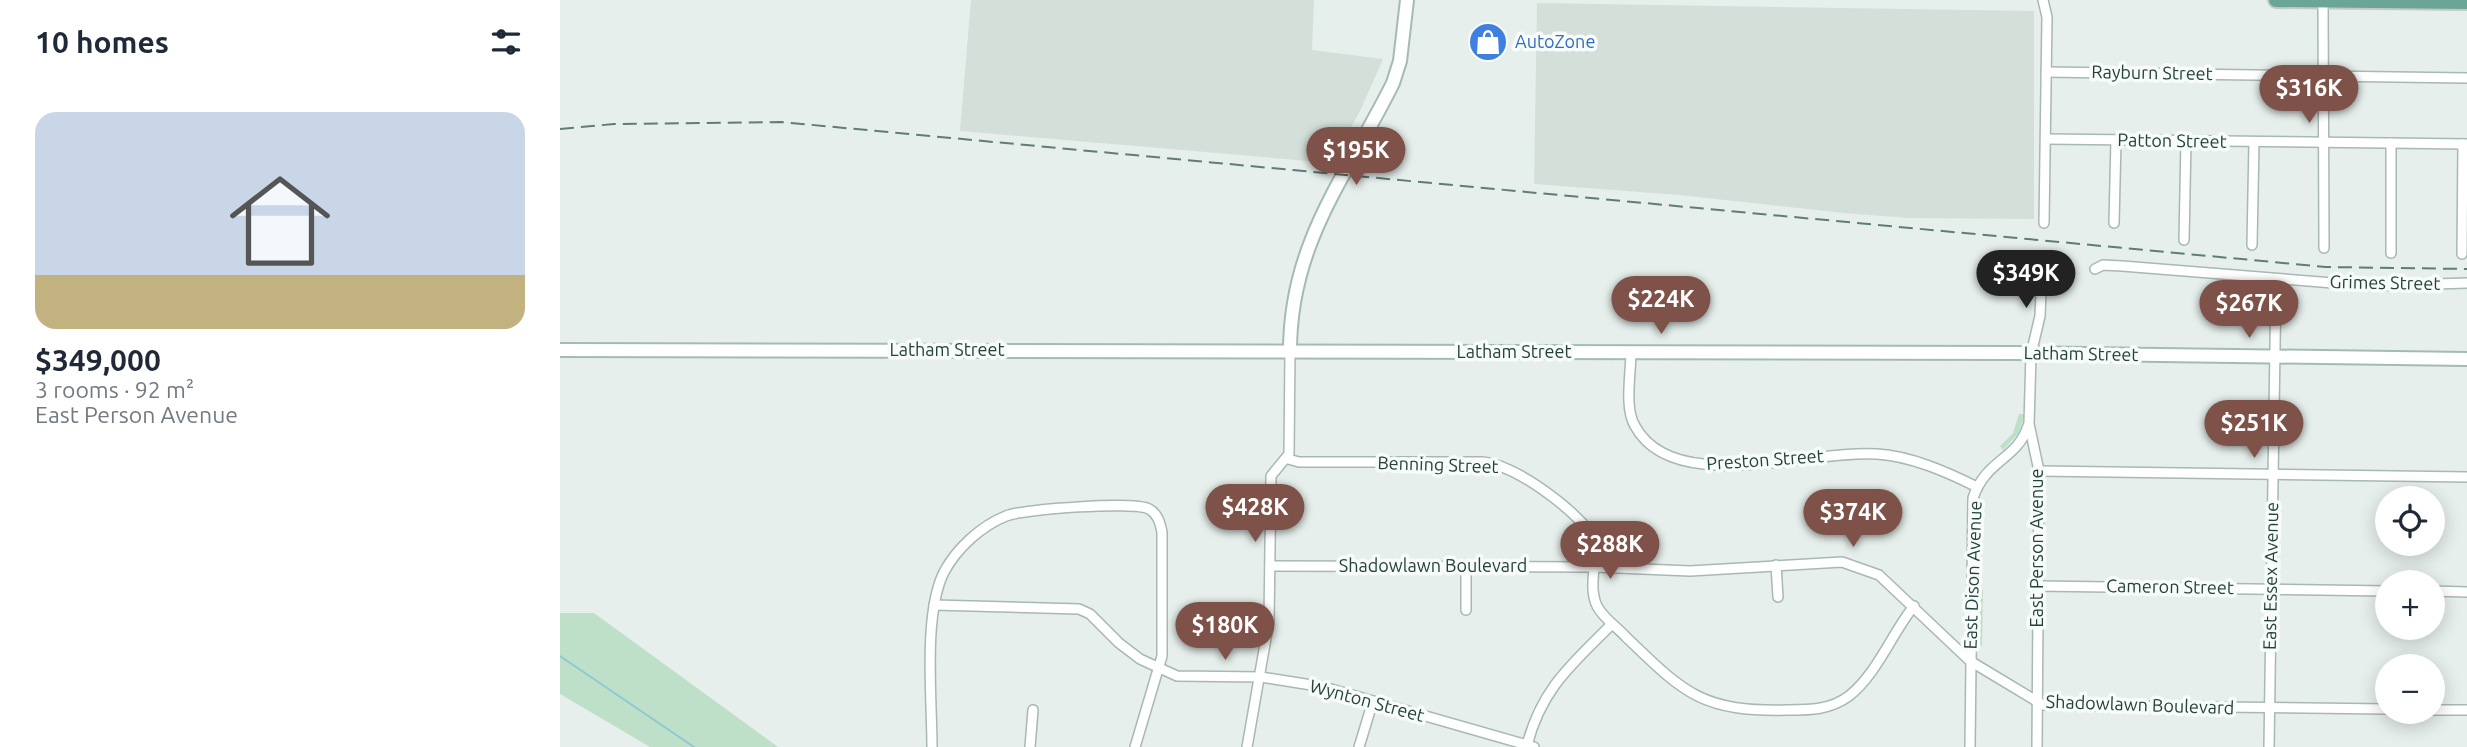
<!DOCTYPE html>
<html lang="en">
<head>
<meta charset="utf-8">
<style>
	body { margin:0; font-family:Ubuntu,sans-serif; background:#f6f6f7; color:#1f2937; height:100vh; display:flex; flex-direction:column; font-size:26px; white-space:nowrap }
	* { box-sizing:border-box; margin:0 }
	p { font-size:23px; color:#747a83 }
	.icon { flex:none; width:38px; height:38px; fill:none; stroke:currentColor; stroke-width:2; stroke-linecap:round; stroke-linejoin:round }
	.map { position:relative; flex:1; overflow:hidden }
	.panel { display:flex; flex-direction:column; background:#fff; width:560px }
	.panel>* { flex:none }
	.controls { position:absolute; left:1815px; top:486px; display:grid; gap:14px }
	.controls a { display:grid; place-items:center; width:70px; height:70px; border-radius:50%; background:#fff; box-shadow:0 4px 18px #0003; font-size:35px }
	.price { position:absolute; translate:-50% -60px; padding:0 16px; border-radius:24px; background:#7f5249; color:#fff; font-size:23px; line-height:46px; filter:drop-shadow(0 2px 4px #0008) }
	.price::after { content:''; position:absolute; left:50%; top:42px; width:21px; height:16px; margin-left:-10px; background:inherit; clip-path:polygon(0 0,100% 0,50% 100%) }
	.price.current { background:#222; color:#fff }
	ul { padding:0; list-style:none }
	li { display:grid; align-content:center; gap:14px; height:371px; padding:0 35px }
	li+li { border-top:2px solid #e0e1e3 }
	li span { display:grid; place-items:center; height:217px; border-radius:21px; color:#555 }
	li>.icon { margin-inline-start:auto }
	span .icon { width:126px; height:126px; fill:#fffc; stroke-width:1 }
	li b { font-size:30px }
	h2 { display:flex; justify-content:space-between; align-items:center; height:84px; padding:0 35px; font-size:30px }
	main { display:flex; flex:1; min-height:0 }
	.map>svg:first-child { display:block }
	.built { fill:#d4dfda }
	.green { fill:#bfe0c8 }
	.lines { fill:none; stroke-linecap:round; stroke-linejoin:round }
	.stream { stroke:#8ec9d4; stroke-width:2 }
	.street-casing { stroke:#a8b8b2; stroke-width:12 }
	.secondary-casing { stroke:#a4bbb3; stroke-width:16 }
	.primary-casing { stroke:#c2cac8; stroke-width:18 }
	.street { stroke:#fff; stroke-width:9 }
	.secondary { stroke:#fff; stroke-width:12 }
	.primary { stroke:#6aa596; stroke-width:14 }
	.rail { stroke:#5f7d75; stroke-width:2; stroke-dasharray:14 7; stroke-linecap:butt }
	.labels { text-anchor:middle; stroke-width:7; stroke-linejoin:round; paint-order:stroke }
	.shop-label { font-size:18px; fill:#366cbe; stroke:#f7fbf9; text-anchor:start }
	.street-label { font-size:18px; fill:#24423a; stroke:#f7fbf9 }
</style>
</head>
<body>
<main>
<section class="panel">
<h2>10 homes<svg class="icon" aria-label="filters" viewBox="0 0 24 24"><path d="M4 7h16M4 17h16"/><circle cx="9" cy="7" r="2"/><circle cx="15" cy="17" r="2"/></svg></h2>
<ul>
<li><span style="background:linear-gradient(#c9d6e8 75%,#c2b280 0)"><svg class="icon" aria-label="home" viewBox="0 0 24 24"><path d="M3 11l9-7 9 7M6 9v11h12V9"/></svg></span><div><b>$349,000</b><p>3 rooms · 92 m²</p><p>East Person Avenue</p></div></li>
</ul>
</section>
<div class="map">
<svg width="1907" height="747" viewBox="0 0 1907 747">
	<rect width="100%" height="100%" fill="#e6efeb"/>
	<!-- built -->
	<g class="built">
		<path d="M411,0H754L752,50L823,59L801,109L772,163L400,131Z"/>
		<path d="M977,3L1474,11V219L1349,218L1283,213L1119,195L974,184Z"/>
	</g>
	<!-- green -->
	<g class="green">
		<path d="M1459,414H1465L1459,433L1443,450L1440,446L1453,433Z"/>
		<path d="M1418,589H1423L1422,646L1417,645Z"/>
		<path d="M0,613H34L218,747H90L0,694Z"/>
	</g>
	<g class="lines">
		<!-- stream -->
		<path class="stream" d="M0,656L134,747"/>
		<defs>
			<g id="street">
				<path d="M1483,0L1487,17L1484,223"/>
				<path d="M1763,1L1764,248"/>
				<path d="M1486,72L1907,78"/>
				<path d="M1486,139L1907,144"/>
				<path d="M1831,143V253"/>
				<path d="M1554,223L1556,140"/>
				<path d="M1624,240L1626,141"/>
				<path d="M1692,245L1694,142"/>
				<path d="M1902,254L1903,144"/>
				<path d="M1535,269L1543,265L1562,266L1811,286L1907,283"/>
				<path d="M1071,352C1071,373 1064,408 1075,426C1113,497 1251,449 1317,454C1351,456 1387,472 1417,487"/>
				<path d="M728,459L739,462H922C956,465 1009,506 1030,532C1042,555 1026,583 1037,606C1043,618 1057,627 1066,637C1125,694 1142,712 1228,710C1250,710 1270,710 1289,696C1317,674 1332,633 1354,606"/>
				<path d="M1479,471L1907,477"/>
				<path d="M1216,565L1218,597"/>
				<path d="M710,566L1035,567L1130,571L1282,562L1319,575L1410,661L1483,705L1827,709"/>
				<path d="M1477,586L1827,591"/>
				<path d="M1872,591L1907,592"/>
				<path d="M374,605L519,609L530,614L559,643L580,659L617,676L701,677L764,687L974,747"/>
				<path d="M906,610V566"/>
				<path d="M1872,710H1907"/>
				<path d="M967,745C982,688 1012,664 1052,624"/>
				<path d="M372,747C372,699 363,614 384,572C397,548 421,526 446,516C464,509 575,501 589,509C598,514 600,523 602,532V656L575,747"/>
				<path d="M470,747L473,710"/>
				<path d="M687,747L709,621L711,476L729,454L730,351"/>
				<path d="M799,747L813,701"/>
				<path d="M1410,747L1413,498C1426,459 1457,460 1468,426"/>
				<path d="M1477,747L1479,471L1469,424L1471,354L1480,316L1482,267"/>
				<path d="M1709,747L1716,280"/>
			</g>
			<g id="secondary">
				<path d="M0,350L1452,353L1907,359"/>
				<path d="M730,351C730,242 787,176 833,83L840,61L847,0"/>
			</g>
			<path id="primary" d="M1716,0L1907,2"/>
		</defs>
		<!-- street casing -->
		<use href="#street" class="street-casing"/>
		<!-- secondary casing -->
		<use href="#secondary" class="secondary-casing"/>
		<!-- primary casing -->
		<use href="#primary" class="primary-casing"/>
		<!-- street -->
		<use href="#street" class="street"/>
		<!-- secondary -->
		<use href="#secondary" class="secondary"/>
		<!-- primary -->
		<use href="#primary" class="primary"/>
		<!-- rail -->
		<path class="rail" d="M0,129L54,124L221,122L1766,267L1907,269"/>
	</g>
	<!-- icons -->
	<defs>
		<symbol id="shop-disc" viewBox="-11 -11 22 22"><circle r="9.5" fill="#3f7fe0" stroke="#f7fbf9"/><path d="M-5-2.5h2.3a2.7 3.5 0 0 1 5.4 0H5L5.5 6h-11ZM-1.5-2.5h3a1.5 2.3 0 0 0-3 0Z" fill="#fff"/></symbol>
	</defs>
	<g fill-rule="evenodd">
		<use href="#shop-disc" x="906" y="20" width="44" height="44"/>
	</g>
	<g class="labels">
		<!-- shop labels -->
		<g class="shop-label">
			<text x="955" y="48">AutoZone</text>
		</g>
		<!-- street labels -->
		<g class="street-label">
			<text transform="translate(1592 73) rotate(1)" y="6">Rayburn Street</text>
			<text transform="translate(1612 141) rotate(1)" y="6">Patton Street</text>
			<text transform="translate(1825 283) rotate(1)" y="6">Grimes Street</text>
			<text x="387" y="356">Latham Street</text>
			<text x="954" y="358">Latham Street</text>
			<text transform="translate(1521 354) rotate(1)" y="6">Latham Street</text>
			<text transform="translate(1205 460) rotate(-4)" y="6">Preston Street</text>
			<text transform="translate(878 465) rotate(2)" y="6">Benning Street</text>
			<text transform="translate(1477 548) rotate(-90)" y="6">East Person Avenue</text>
			<text x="873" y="572">Shadowlawn Boulevard</text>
			<text transform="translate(1413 575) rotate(-88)" y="6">East Dison Avenue</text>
			<text transform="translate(1711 576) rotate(-89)" y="6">East Essex Avenue</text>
			<text transform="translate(1610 587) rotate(1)" y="6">Cameron Street</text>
			<text transform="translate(807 701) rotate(15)" y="6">Wynton Street</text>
			<text transform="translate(1580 705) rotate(2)" y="6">Shadowlawn Boulevard</text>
		</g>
	</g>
</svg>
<div class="controls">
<a><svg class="icon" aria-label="locate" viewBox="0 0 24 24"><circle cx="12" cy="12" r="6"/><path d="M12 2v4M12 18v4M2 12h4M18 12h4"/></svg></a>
<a>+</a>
<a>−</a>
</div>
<b class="price" style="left:1749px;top:125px">$316K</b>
<b class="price" style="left:796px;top:187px">$195K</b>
<b class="price current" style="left:1466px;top:310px">$349K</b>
<b class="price" style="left:1101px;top:336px">$224K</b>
<b class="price" style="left:1689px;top:340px">$267K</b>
<b class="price" style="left:1694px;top:460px">$251K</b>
<b class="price" style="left:695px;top:544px">$428K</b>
<b class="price" style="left:1293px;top:549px">$374K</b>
<b class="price" style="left:1050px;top:581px">$288K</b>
<b class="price" style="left:665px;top:662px">$180K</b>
</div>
</main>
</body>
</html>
